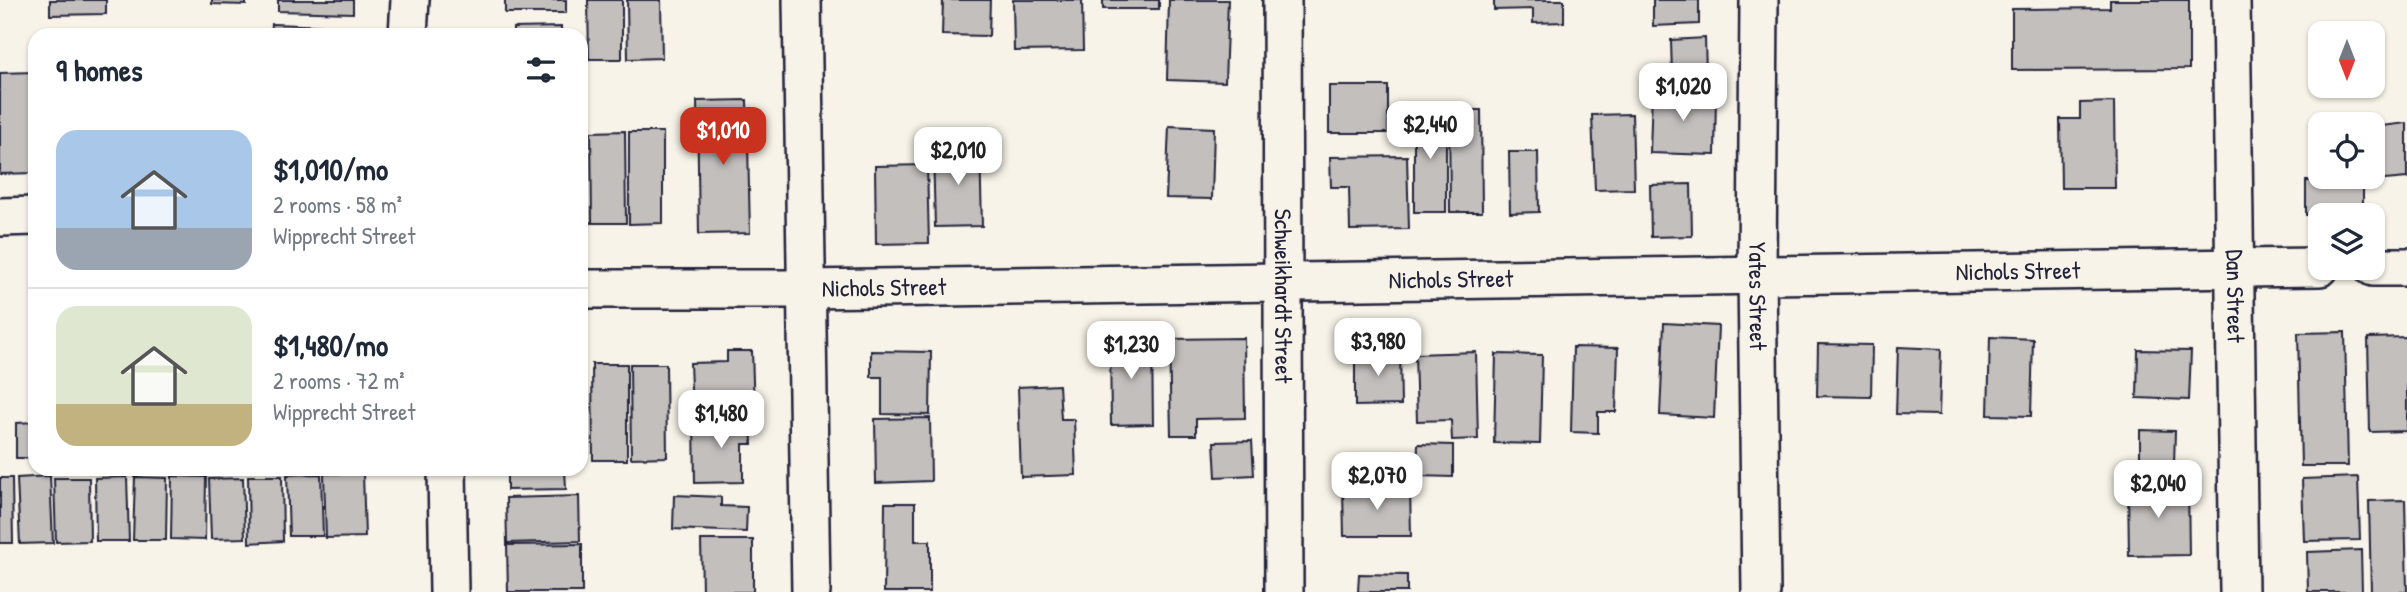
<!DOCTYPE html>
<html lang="en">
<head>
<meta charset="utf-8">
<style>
	body { margin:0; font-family:"Patrick Hand",sans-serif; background:#f2f2f3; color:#1f2937; height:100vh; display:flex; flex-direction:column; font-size:26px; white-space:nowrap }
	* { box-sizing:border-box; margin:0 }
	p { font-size:23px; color:#747a83 }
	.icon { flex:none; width:38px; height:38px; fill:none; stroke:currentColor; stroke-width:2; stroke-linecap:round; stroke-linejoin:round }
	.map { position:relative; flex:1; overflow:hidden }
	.details { position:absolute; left:28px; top:28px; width:560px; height:448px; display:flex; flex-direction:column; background:#fff; border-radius:21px; box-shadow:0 2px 5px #0004 }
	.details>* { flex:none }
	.needle { width:46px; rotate:180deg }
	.fabs { position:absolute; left:2308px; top:21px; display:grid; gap:14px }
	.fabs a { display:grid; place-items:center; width:77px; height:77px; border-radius:14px; background:#fff; box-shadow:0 2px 5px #0004; font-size:35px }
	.price { position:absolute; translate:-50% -60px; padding:0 16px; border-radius:14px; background:#fff; color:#222; font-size:23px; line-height:46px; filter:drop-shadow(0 2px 4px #0008) }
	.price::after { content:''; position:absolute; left:50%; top:42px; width:21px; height:16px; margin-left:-10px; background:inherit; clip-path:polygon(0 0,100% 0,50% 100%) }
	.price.on { background:#c8321e; color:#fff }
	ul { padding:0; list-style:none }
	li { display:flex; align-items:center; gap:21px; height:175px; padding:0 28px }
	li+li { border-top:2px solid #e0e1e3 }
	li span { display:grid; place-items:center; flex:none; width:196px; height:140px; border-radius:21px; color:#555 }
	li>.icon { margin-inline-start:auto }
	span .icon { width:84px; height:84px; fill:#fffc; stroke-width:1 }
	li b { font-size:30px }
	h2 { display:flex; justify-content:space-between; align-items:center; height:84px; padding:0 28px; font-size:30px }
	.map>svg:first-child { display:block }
	.building { fill:#c2bfbd; stroke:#22223b; stroke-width:2 }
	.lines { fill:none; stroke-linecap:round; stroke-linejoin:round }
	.minor-casing { stroke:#22223b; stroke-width:42 }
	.minor { stroke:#f7f3e8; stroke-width:37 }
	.labels { text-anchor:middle; stroke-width:6; stroke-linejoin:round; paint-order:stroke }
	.street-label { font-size:24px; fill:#22223b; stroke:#f7f3e8 }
</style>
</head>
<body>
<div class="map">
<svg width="2407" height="592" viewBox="0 0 2407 592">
	<rect width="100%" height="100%" fill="#f7f3e8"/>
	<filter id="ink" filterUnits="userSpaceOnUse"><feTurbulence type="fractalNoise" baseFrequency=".0143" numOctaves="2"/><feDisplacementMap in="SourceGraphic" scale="14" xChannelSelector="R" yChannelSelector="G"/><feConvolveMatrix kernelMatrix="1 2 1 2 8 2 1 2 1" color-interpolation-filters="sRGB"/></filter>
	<g filter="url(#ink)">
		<!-- building -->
		<g class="building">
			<path d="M50,0H106V14L50,15Z"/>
			<path d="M212,0H246V5L212,4Z"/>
			<path d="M278,0H353V13L278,11Z"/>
			<rect x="505" y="0" width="61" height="13"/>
			<path d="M588,0H622V59H589Z"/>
			<path d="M627,0H661L662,58L628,59Z"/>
			<path d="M943,0H990L989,36L942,35Z"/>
			<path d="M1013,0H1082L1083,50L1014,51Z"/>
			<rect x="1103" y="0" width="56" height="9"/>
			<path d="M1169,0H1228L1225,82L1167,80Z"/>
			<path d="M1494,0H1564V22L1533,23V9L1494,10Z"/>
			<path d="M1653,0H1699V24L1653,26Z"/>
			<path d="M2110,0H2189V69L2012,70V9L2110,8Z"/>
			<path d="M272,24L328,26V35H271Z"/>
			<path d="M561,27V35H513V28Z"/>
			<path d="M1705,38L1706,74L1672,75L1671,40Z"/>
			<path d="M35,72V173L0,174V73Z"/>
			<rect x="1329" y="86" width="59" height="47"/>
			<path d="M1652,90L1716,92L1715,155L1650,153Z"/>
			<path d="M747,100L750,233L699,234L697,101Z"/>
			<path d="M2114,102L2115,188H2061L2060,119H2080V103Z"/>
			<rect x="1414" y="110" width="32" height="102"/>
			<path d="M1449,110H1481L1482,212H1450Z"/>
			<path d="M1632,114L1634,189L1595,190L1592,115Z"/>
			<path d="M2407,123V178L2374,181L2373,127Z"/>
			<path d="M1169,126L1214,128L1212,199L1166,198Z"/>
			<path d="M625,131L626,223H592L591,132Z"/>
			<path d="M629,132H663V223L629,224Z"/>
			<path d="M980,147L982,226L935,227L933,149Z"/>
			<path d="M1509,152H1538L1539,212L1510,213Z"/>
			<path d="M2314,152H2320V177H2363V215H2306V181H2313Z"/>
			<path d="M1407,156L1409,229L1350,230L1349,187H1331L1330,157Z"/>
			<path d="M927,165L929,243L876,244L875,166Z"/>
			<path d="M1691,184L1692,236L1651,237L1650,185Z"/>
			<path d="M1664,323L1718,326L1714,418L1660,415Z"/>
			<path d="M2345,332L2348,466H2301L2298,333Z"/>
			<path d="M1990,337L2033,339L2031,416L1988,415Z"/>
			<path d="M2407,337V431L2370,432L2368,338Z"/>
			<path d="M1110,338H1152L1153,424L1111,425Z"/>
			<path d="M1244,338L1245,418L1196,419V435H1171L1169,339Z"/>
			<path d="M1818,344L1872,345L1871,397L1817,396Z"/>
			<path d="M1573,347L1618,348L1616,412H1598V433L1571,432Z"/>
			<path d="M1898,347L1941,349L1939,415L1896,414Z"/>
			<path d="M1355,350H1400L1401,405L1355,406Z"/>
			<path d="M2138,350L2191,351L2189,400L2137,398Z"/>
			<path d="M727,351H752L754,410L692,412L690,363L727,362Z"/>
			<path d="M871,351L931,352L930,415L882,414V377H871Z"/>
			<path d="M1476,352L1478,439L1452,440L1451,420L1417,421L1415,354Z"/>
			<path d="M1496,354L1542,355L1540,444L1494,443Z"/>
			<path d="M592,364H627V460H593Z"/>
			<path d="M630,364H666L667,457L631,458Z"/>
			<path d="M1059,385L1061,419H1074L1076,475L1021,477L1018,387Z"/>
			<path d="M930,418L931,481L876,483L875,419Z"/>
			<path d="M751,420L752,444H743V482L695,483L694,421Z"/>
			<path d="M35,422V458H16V423Z"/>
			<path d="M2140,430L2175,431L2174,465H2140Z"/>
			<path d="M1252,441L1254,475L1216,477L1214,442Z"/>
			<path d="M1418,444L1453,445V477L1417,476Z"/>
			<path d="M507,469H565L566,489L507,490Z"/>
			<path d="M363,473L365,537L326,538L324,474Z"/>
			<path d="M321,474L323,536H289L287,475Z"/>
			<path d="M50,476L53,543L20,544L17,478Z"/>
			<path d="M172,476L206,477L205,540L171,539Z"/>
			<path d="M248,476H282L283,541L249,543Z"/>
			<path d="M127,477L129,541H96L95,478Z"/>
			<path d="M135,477L167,478L166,540H133Z"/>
			<path d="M2358,477L2360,540L2304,541L2302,479Z"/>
			<path d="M0,478H12L13,543H0Z"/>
			<path d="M54,478H89L90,541L56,542Z"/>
			<path d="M243,478L245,538L211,539L209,479Z"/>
			<path d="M2128,485H2188L2189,555L2129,556Z"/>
			<path d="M1343,489H1410L1411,536H1344Z"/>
			<path d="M674,495L721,497V506L747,507L746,532L673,529Z"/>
			<path d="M579,496L580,541L507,543L506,498Z"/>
			<path d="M2405,500L2407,592H2371L2369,501Z"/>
			<path d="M885,503H915V541H930V592H884Z"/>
			<path d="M701,540H753V592H692H702Z"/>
			<path d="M582,544V592H508L507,545Z"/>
			<path d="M2361,550L2362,592H2308L2307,552Z"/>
			<path d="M1359,574L1407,575V592H1358Z"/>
		</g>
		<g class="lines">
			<defs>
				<g id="minor">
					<path d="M802,0L811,592"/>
					<path id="s1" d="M1282,0L1284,592"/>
					<path id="s2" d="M1759,0L1757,273L1761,592"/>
					<path id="s3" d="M2231,0L2239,592"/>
					<path d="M408,35L410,0"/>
					<path d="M0,217L35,216"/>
					<path d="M2373,267H2407"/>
					<path id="s4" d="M581,289H807L2320,267"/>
					<path d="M447,469L449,592"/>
				</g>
			</defs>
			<!-- minor casing -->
			<use href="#minor" class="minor-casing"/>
			<!-- minor -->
			<use href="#minor" class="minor"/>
		</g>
	</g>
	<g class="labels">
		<!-- street labels -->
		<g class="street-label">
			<text dy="8" stroke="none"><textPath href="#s4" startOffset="1437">Nichols Street</textPath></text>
			<text dy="8" stroke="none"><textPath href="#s4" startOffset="870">Nichols Street</textPath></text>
			<text dy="8" stroke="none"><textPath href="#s4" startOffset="303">Nichols Street</textPath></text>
			<text dy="8" stroke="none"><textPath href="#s1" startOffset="296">Schweikhardt Street</textPath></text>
			<text dy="8" stroke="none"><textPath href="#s2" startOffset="296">Yates Street</textPath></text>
			<text dy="8" stroke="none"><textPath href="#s3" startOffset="296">Dan Street</textPath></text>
		</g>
	</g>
</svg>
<div class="fabs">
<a><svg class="needle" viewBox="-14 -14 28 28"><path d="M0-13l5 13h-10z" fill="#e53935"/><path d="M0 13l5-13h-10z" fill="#747a83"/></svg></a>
<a><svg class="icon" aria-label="locate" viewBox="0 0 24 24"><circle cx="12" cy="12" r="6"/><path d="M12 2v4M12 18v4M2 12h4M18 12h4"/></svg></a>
<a><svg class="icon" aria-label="layers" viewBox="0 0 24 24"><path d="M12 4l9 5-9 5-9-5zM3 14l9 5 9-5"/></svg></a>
</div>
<b class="price" style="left:1683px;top:123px">$1,020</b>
<b class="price" style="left:1430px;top:161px">$2,440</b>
<b class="price on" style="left:723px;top:167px">$1,010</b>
<b class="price" style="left:958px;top:187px">$2,010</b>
<b class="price" style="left:1378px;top:378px">$3,980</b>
<b class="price" style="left:1131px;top:381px">$1,230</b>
<b class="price" style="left:721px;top:450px">$1,480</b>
<b class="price" style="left:1377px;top:512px">$2,070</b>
<b class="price" style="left:2158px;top:520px">$2,040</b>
<section class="details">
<h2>9 homes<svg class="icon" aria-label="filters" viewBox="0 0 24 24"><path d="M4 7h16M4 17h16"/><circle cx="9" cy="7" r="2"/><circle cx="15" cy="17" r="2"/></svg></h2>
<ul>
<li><span style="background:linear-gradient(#a9c7e8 70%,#9aa5b1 0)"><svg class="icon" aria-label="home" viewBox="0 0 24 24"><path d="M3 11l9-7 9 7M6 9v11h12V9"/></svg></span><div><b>$1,010/mo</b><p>2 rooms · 58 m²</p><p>Wipprecht Street</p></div></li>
<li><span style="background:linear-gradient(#dfe7d0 70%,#c2b280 0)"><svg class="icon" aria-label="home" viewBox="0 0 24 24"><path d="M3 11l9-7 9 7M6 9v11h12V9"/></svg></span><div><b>$1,480/mo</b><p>2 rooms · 72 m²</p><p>Wipprecht Street</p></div></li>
</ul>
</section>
</div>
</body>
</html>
